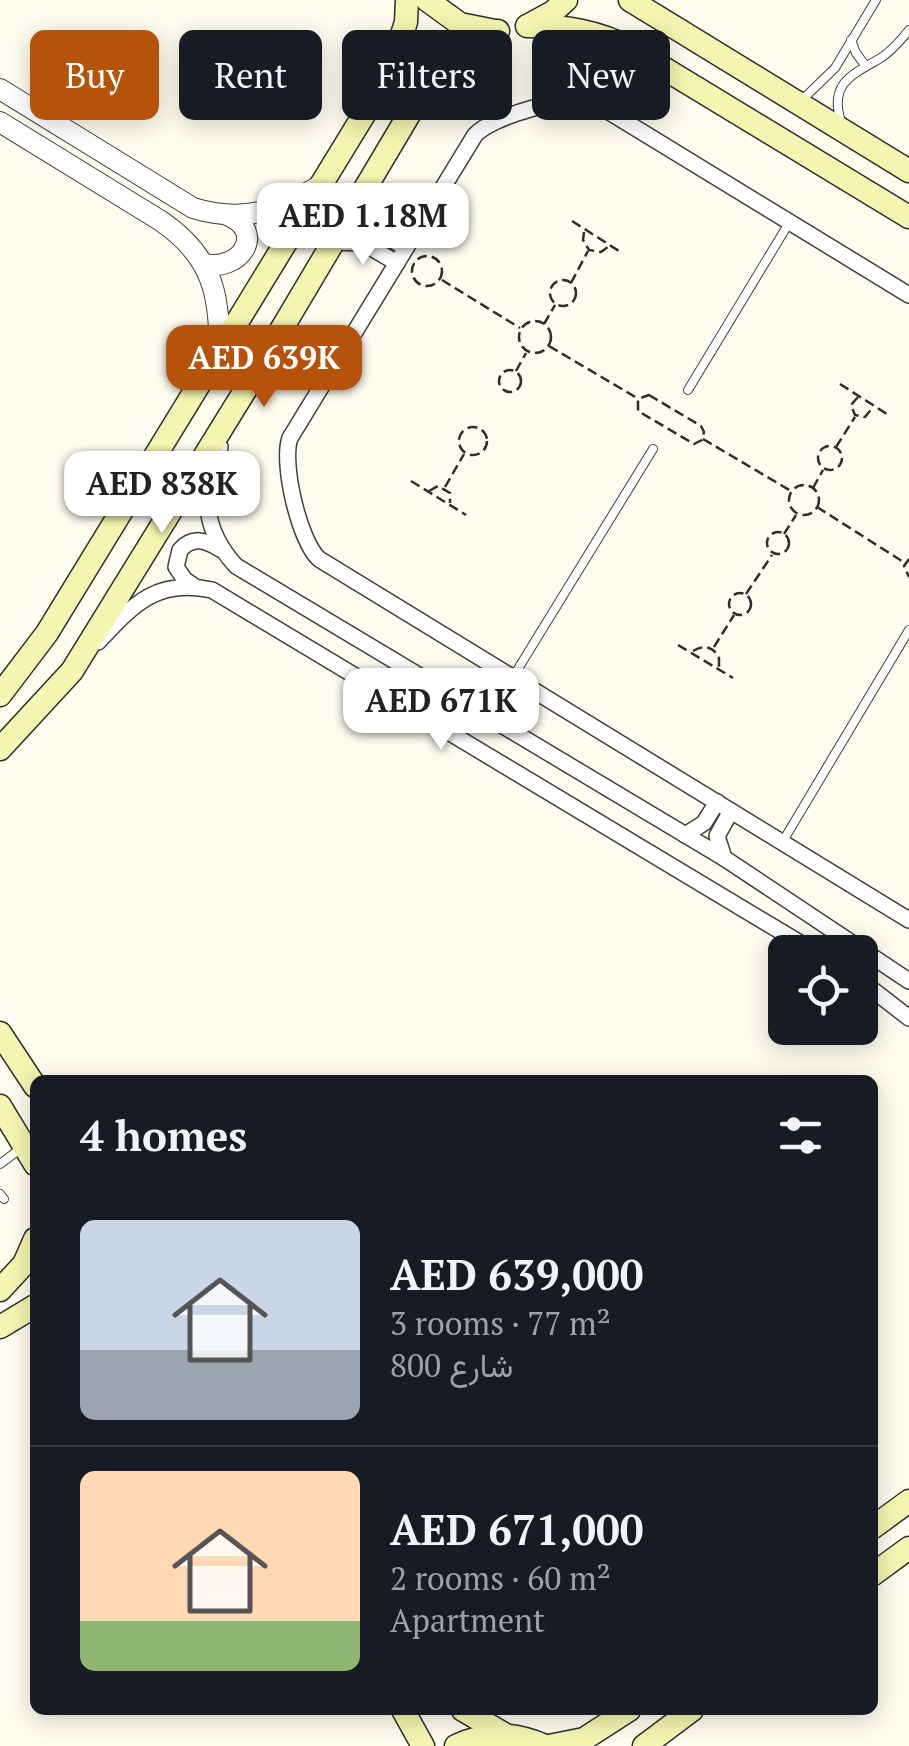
<!DOCTYPE html>
<html lang="en">
<head>
<meta charset="utf-8">
<style>
	body { margin:0; font-family:"PT Serif",Vazirmatn,serif; background:#242831; color:#f1f3f6; height:100vh; display:flex; flex-direction:column; font-size:38px; white-space:nowrap }
	* { box-sizing:border-box; margin:0 }
	p { font-size:32px; color:#9ea1a6 }
	.icon { flex:none; width:55px; height:55px; fill:none; stroke:currentColor; stroke-width:2; stroke-linecap:round; stroke-linejoin:round }
	.map { position:relative; flex:1; overflow:hidden }
	.sheet { position:absolute; left:30px; top:1075px; width:848px; height:640px; display:flex; flex-direction:column; background:#171b24; border-radius:15px; box-shadow:0 5px 25px #0003 }
	.sheet>* { flex:none }
	.guide { position:absolute; left:30px; top:30px; width:850px; height:90px; display:flex; gap:20px }
	.tools { position:absolute; left:768px; top:935px; display:grid; gap:20px }
	.tools a { display:grid; place-items:center; width:110px; height:110px; border-radius:15px; background:#171b24; box-shadow:0 5px 25px #0003; font-size:50px }
	.price { position:absolute; translate:-50% -85px; padding:0 22px; border-radius:20px; background:#fff; color:#222; font-size:32px; line-height:65px; filter:drop-shadow(0 2px 5px #0008) }
	.price::after { content:''; position:absolute; left:50%; top:60px; width:30px; height:22px; margin-left:-15px; background:inherit; clip-path:polygon(0 0,100% 0,50% 100%) }
	.price.current { background:#b45309; color:#fff }
	ul { padding:0; list-style:none }
	li { display:flex; align-items:center; gap:30px; height:250px; padding:0 50px }
	li+li { border-top:2px solid #363941 }
	li span { display:grid; place-items:center; flex:none; width:280px; height:200px; border-radius:15px; color:#555 }
	li>.icon { margin-inline-start:auto }
	span .icon { width:120px; height:120px; fill:#fffc; stroke-width:1 }
	li b { font-size:42px }
	h2 { display:flex; justify-content:space-between; align-items:center; height:120px; padding:0 50px; font-size:42px }
	.chip { padding:0 35px; border-radius:15px; background:#171b24; box-shadow:0 5px 25px #0003; font-size:35px; line-height:90px }
	.chip.current { background:#b45309; color:#fff }
	.map>svg:first-child { display:block }
	.lines { fill:none; stroke-linecap:round; stroke-linejoin:round }
	.service-casing { stroke:#3f3f3f; stroke-width:10 }
	.minor-casing { stroke:#3f3f3f; stroke-width:18 }
	.tertiary-casing { stroke:#3f3f3f; stroke-width:22 }
	.secondary-casing { stroke:#2e2e2e; stroke-width:25 }
	.path { stroke:#2e2e2e; stroke-width:2.5; stroke-dasharray:10 5; stroke-linecap:butt }
	.service { stroke:#fff; stroke-width:8 }
	.minor { stroke:#fff; stroke-width:15 }
	.tertiary { stroke:#fff; stroke-width:20 }
	.secondary { stroke:#f4f5b0; stroke-width:22 }
</style>
</head>
<body>
<div class="map">
<svg width="909" height="1746" viewBox="0 0 909 1746">
	<rect width="100%" height="100%" fill="#fdfcee"/>
	<g class="lines">
		<defs>
			<g id="service">
				<path d="M851,40L856,53L865,65"/>
				<path d="M802,100L835,68L876,0"/>
				<path d="M841,122C829,84 851,75 879,59C891,52 901,40 909,30"/>
				<path d="M688,390L789,223"/>
				<path d="M513,677L653,449"/>
				<path d="M783,841L909,630"/>
				<path d="M0,1164L20,1149"/>
				<path d="M0,1194L4,1199"/>
			</g>
			<g id="minor">
				<path d="M363,192C363,223 382,235 406,248"/>
				<path d="M333,242L363,243L397,263"/>
				<path d="M909,295L593,102C568,95 492,116 475,135L290,438C281,462 299,541 319,559L909,920"/>
				<path d="M220,447C201,491 202,529 236,566L724,858L909,981"/>
				<path d="M194,586L185,580L176,567L180,550C193,536 205,540 220,549"/>
				<path d="M98,642C133,605 156,578 212,590L815,952"/>
				<path d="M685,835L704,823L717,802"/>
				<path d="M724,858L717,836L731,811"/>
				<path d="M860,980L909,1018"/>
			</g>
			<g id="tertiary">
				<path d="M0,89L193,208C247,224 277,210 323,184"/>
				<path d="M0,122L161,221C212,256 221,295 219,354"/>
				<path d="M204,264C241,272 267,231 227,215"/>
			</g>
			<g id="secondary">
				<path d="M427,0L460,24L495,31"/>
				<path d="M630,0L909,171"/>
				<path d="M531,24L553,12L566,0"/>
				<path d="M527,26C566,26 597,31 632,49L909,217"/>
				<path d="M0,695L47,633L390,72L406,22L407,0"/>
				<path d="M0,749L72,671L249,384L423,91C444,63 465,44 498,31"/>
				<path d="M0,1033L35,1086"/>
				<path d="M0,1106L35,1164"/>
				<path d="M0,1290L24,1264L35,1239"/>
				<path d="M0,1327L35,1306"/>
				<path d="M872,1528L909,1501"/>
				<path d="M872,1575L909,1548"/>
				<path d="M403,1710L423,1746"/>
				<path d="M463,1710L504,1734"/>
				<path d="M456,1746C487,1731 515,1733 545,1746"/>
				<path d="M549,1746L584,1739L629,1710"/>
				<path d="M644,1746L692,1710"/>
			</g>
		</defs>
		<!-- service casing -->
		<use href="#service" class="service-casing"/>
		<!-- minor casing -->
		<use href="#minor" class="minor-casing"/>
		<!-- tertiary casing -->
		<use href="#tertiary" class="tertiary-casing"/>
		<!-- secondary casing -->
		<use href="#secondary" class="secondary-casing"/>
		<!-- path -->
		<g class="path">
			<path d="M572,221L619,251"/>
			<path d="M584,232L583,240L589,250L601,252L609,246"/>
			<circle cx="427" cy="271" r="15"/>
			<path d="M442,280L520,328"/>
			<circle cx="563" cy="293" r="13"/>
			<path d="M571,283L588,251"/>
			<circle cx="535" cy="337" r="16"/>
			<path d="M544,324L555,305"/>
			<path d="M549,346L637,398"/>
			<circle cx="510" cy="381" r="11"/>
			<path d="M516,371L526,353"/>
			<path d="M840,384L890,416"/>
			<path d="M649,395L701,426L704,432L702,440L694,444L638,411V399Z"/>
			<path d="M858,397L851,405L855,415L865,417L873,407"/>
			<circle cx="473" cy="441" r="14"/>
			<path d="M703,439L791,491"/>
			<circle cx="830" cy="458" r="12"/>
			<path d="M836,447L855,417"/>
			<path d="M411,481L466,515"/>
			<circle cx="804" cy="500" r="15"/>
			<path d="M445,487L464,454"/>
			<path d="M813,488L823,470"/>
			<path d="M429,491L438,486L450,493V503"/>
			<path d="M817,507L905,563"/>
			<circle cx="778" cy="543" r="11"/>
			<path d="M784,534L796,515"/>
			<path d="M909,559L904,566L909,577"/>
			<circle cx="740" cy="604" r="11"/>
			<path d="M746,594L772,555"/>
			<path d="M678,645L733,678"/>
			<path d="M714,647L734,615"/>
			<path d="M693,651C704,644 714,647 719,658V668"/>
		</g>
		<!-- service -->
		<use href="#service" class="service"/>
		<!-- minor -->
		<use href="#minor" class="minor"/>
		<!-- tertiary -->
		<use href="#tertiary" class="tertiary"/>
		<!-- secondary -->
		<use href="#secondary" class="secondary"/>
	</g>
</svg>
<div class="tools">
<a><svg class="icon" aria-label="locate" viewBox="0 0 24 24"><circle cx="12" cy="12" r="6"/><path d="M12 2v4M12 18v4M2 12h4M18 12h4"/></svg></a>
</div>
<b class="price" style="left:363px;top:268px">AED 1.18M</b>
<b class="price current" style="left:264px;top:410px">AED 639K</b>
<b class="price" style="left:162px;top:536px">AED 838K</b>
<b class="price" style="left:441px;top:753px">AED 671K</b>
<div class="guide">
<a class="chip current">Buy</a>
<a class="chip">Rent</a>
<a class="chip">Filters</a>
<a class="chip">New</a>
</div>
<section class="sheet">
<h2>4 homes<svg class="icon" aria-label="filters" viewBox="0 0 24 24"><path d="M4 7h16M4 17h16"/><circle cx="9" cy="7" r="2"/><circle cx="15" cy="17" r="2"/></svg></h2>
<ul>
<li><span style="background:linear-gradient(#c9d6e8 65%,#9aa5b1 0)"><svg class="icon" aria-label="home" viewBox="0 0 24 24"><path d="M3 11l9-7 9 7M6 9v11h12V9"/></svg></span><div><b>AED 639,000</b><p>3 rooms · 77 m²</p><p>شارع 800</p></div></li>
<li><span style="background:linear-gradient(#ffd9b3 75%,#8fb573 0)"><svg class="icon" aria-label="home" viewBox="0 0 24 24"><path d="M3 11l9-7 9 7M6 9v11h12V9"/></svg></span><div><b>AED 671,000</b><p>2 rooms · 60 m²</p><p>Apartment</p></div></li>
</ul>
</section>
</div>
</body>
</html>
